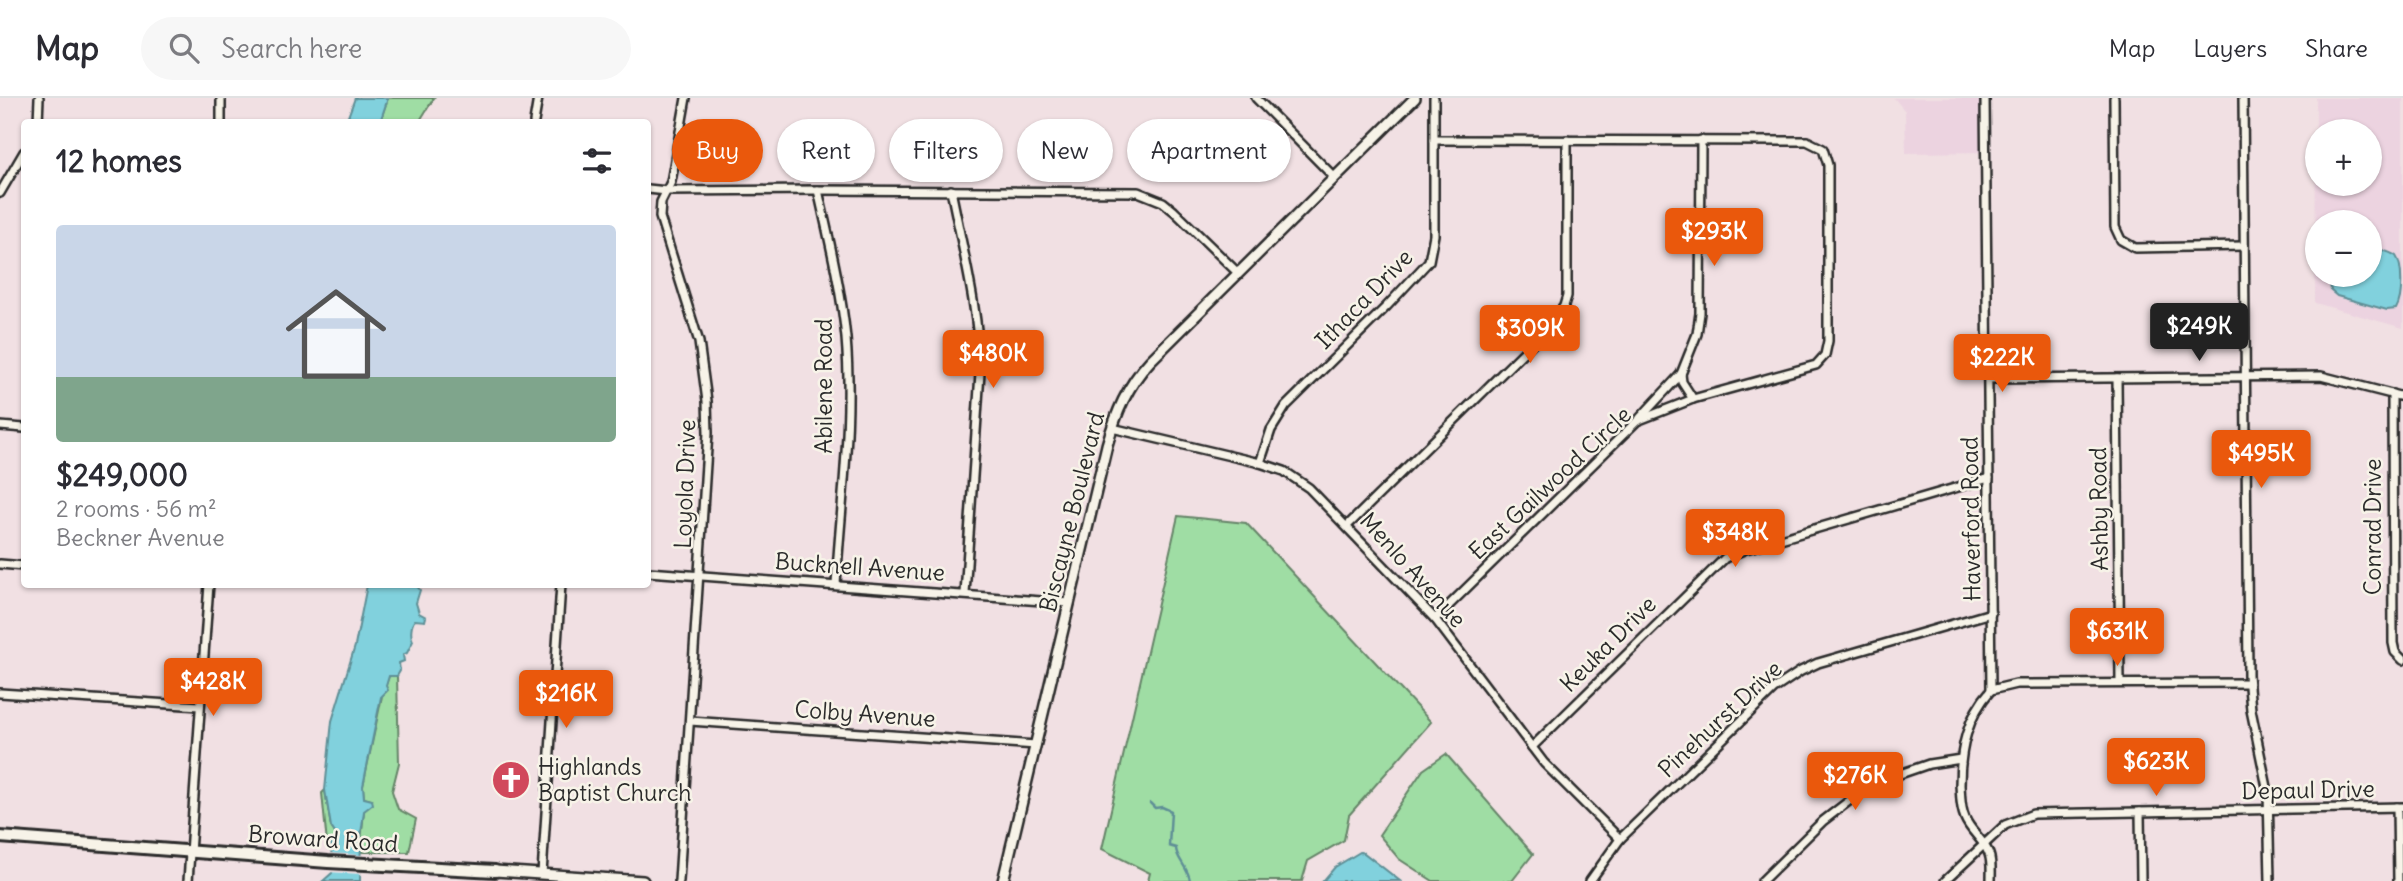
<!DOCTYPE html>
<html lang="en">
<head>
<meta charset="utf-8">
<style>
	body { margin:0; font-family:Delius,sans-serif; background:#f7f7f7; color:#2b2b33; height:100vh; display:flex; flex-direction:column; font-size:26px; white-space:nowrap }
	* { box-sizing:border-box; margin:0 }
	p { font-size:23px; color:#7c7c81 }
	.icon { flex:none; width:38px; height:38px; fill:none; stroke:currentColor; stroke-width:2; stroke-linecap:round; stroke-linejoin:round }
	.map { position:relative; flex:1; overflow:hidden }
	.side { position:absolute; left:21px; top:21px; width:630px; height:469px; display:flex; flex-direction:column; background:#fff; border-radius:7px; box-shadow:0 2px 5px #0004 }
	.side>* { flex:none }
	.hud { position:absolute; left:672px; top:21px; width:665px; height:63px; display:flex; gap:14px }
	.buttons { position:absolute; left:2305px; top:21px; display:grid; gap:14px }
	.buttons a { display:grid; place-items:center; width:77px; height:77px; border-radius:50%; background:#fff; box-shadow:0 2px 5px #0004; font-size:35px }
	.price { position:absolute; translate:-50% -60px; padding:0 16px; border-radius:7px; background:#ea580c; color:#fff; font-size:23px; line-height:46px; filter:drop-shadow(0 2px 4px #0008) }
	.price::after { content:''; position:absolute; left:50%; top:42px; width:21px; height:16px; margin-left:-10px; background:inherit; clip-path:polygon(0 0,100% 0,50% 100%) }
	.price.current { background:#222; color:#fff }
	ul { padding:0; list-style:none }
	li { display:grid; align-content:center; gap:14px; height:371px; padding:0 35px }
	li+li { border-top:2px solid #e1e1e2 }
	li span { display:grid; place-items:center; height:217px; border-radius:7px; color:#555 }
	li>.icon { margin-inline-start:auto }
	span .icon { width:126px; height:126px; fill:#fffc; stroke-width:1 }
	li b { font-size:30px }
	h2 { display:flex; justify-content:space-between; align-items:center; height:84px; padding:0 35px; font-size:30px }
	.tag { padding:0 24px; border-radius:32px; background:#fff; box-shadow:0 2px 5px #0004; font-size:24px; line-height:63px }
	.tag.current { background:#ea580c; color:#fff }
	header { display:flex; align-items:center; gap:42px; box-sizing:border-box; height:98px; padding:0 35px; background:#fff; border-bottom:2px solid #e1e1e2 }
	header strong { font-size:33px }
	nav { display:flex; gap:38px; margin-inline-start:auto; font-size:24px }
	.search { width:490px; height:63px; background:#f7f7f7; display:flex; align-items:center; gap:18px; box-sizing:border-box; padding:0 24px; border-radius:38px; color:#7c7c81; font-size:26px }
	.map>svg:first-child { display:block }
	.built { fill:#ecd3e0; fill-rule:evenodd }
	.green { fill:#9fdda4; stroke:#658468; stroke-width:2 }
	.water { fill:#81d1dd; stroke:#5f8f96; stroke-width:2 }
	.pier { fill:#f1e0e3 }
	.lines { fill:none; stroke-linecap:round; stroke-linejoin:round }
	.stream { stroke:#5f8f96; stroke-width:2.5 }
	.minor-casing { stroke:#2b2b2b; stroke-width:12 }
	.tertiary-casing { stroke:#2b2b2b; stroke-width:14 }
	.secondary-casing { stroke:#2b2b2b; stroke-width:16 }
	.minor { stroke:#f7f3e8; stroke-width:7 }
	.tertiary { stroke:#f7f3e8; stroke-width:9 }
	.secondary { stroke:#f7f3e8; stroke-width:10 }
	.labels { text-anchor:middle; stroke-width:5; stroke-linejoin:round; paint-order:stroke }
	.street-label { font-size:23px; fill:#2b2b2b; stroke:#f7f3e8 }
	.poi-label { font-size:23px; fill:#2b2b2b; stroke:#f7f3e8; text-anchor:start }
</style>
</head>
<body>
<header>
<strong>Map</strong>
<div class="search"><svg class="icon" aria-label="search" viewBox="0 0 24 24"><circle cx="10" cy="10" r="6"/><path d="M15 15l6 6"/></svg>Search here</div>
<nav><a>Map</a><a>Layers</a><a>Share</a></nav>
</header>
<div class="map">
<svg width="2403" height="783" viewBox="0 0 2403 783">
	<rect width="100%" height="100%" fill="#f1e0e3"/>
	<filter id="ink" filterUnits="userSpaceOnUse"><feTurbulence type="fractalNoise" baseFrequency=".0143" numOctaves="2"/><feDisplacementMap in="SourceGraphic" scale="14" xChannelSelector="R" yChannelSelector="G"/><feConvolveMatrix kernelMatrix="1 2 1 2 8 2 1 2 1" color-interpolation-filters="sRGB"/></filter>
	<g filter="url(#ink)">
		<!-- built -->
		<g class="built">
			<path d="M1894,0H1990L1991,54L1906,55L1905,13Z"/>
			<path d="M2316,0H2403V230L2315,205ZM2317,33H2370V86H2317ZM2317,124H2370V177H2317Z"/>
		</g>
		<!-- green -->
		<g class="green">
			<path d="M388,0H434L419,24H380Z"/>
			<path d="M1178,418L1246,425L1431,624L1349,717L1344,742L1308,763L1302,783H1148L1150,775L1102,751Z"/>
			<path d="M389,578H397L399,665L392,693L398,711L416,721L409,754H360L364,713L372,702L364,700L363,688L382,598Z"/>
			<path d="M1446,656L1533,756L1512,783H1433L1399,761L1379,737L1423,672Z"/>
			<path d="M325,692L331,729L337,738V742L327,746L322,695Z"/>
		</g>
		<!-- water -->
		<g class="water">
			<path d="M355,0H388L380,24H346Z"/>
			<path d="M2370,148C2377,151 2389,153 2396,158C2403,168 2403,199 2396,211L2387,212L2337,198L2331,193L2329,177H2370Z"/>
			<path d="M367,487H416L420,492L416,505L419,515L426,519L425,523L415,522C411,526 410,538 413,543L407,555L403,557L404,563L399,565L400,573L397,578H389L386,588L388,592L381,599L363,688L364,700L372,702L373,706L364,713L361,736L360,783H323L332,775L331,744L336,742L337,738L331,729L325,692L332,623L355,548Z"/>
			<path d="M1360,754L1364,755L1400,783H1323L1335,769Z"/>
		</g>
		<!-- pier -->
		<path class="pier" d="M329,755L362,757L361,776L328,774Z"/>
		<g class="lines">
			<!-- stream -->
			<path class="stream" d="M1150,705L1155,710L1162,709L1171,713L1169,748L1176,750C1176,761 1189,770 1190,783"/>
			<defs>
				<g id="minor">
					<path d="M1256,0L1334,79"/>
					<path d="M1985,0L1991,592C1967,619 1960,651 1960,687C1961,699 1960,709 1965,720C1970,733 1984,742 1989,756C1992,764 1991,774 1991,783"/>
					<path d="M2114,0L2115,129L2121,142L2135,150L2244,148"/>
					<path d="M2243,0L2248,577L2251,612L2268,694L2270,783"/>
					<path d="M38,24L39,0"/>
					<path d="M221,24V0"/>
					<path d="M534,24L538,0"/>
					<path d="M1434,42L1807,43L1823,51L1828,67V243L1825,257L1816,267L1693,301L1637,323L1435,521"/>
					<path d="M648,91L667,93L818,92L1138,94L1163,104L1174,113L1238,175"/>
					<path d="M818,92C829,141 841,190 846,240C853,321 841,405 836,487"/>
					<path d="M951,92C963,153 979,213 980,275L965,496"/>
					<path d="M0,95L24,54"/>
					<path d="M2117,280L2120,584"/>
					<path d="M1988,281L2321,278L2403,299"/>
					<path d="M2392,296L2393,545L2395,554L2403,562"/>
					<path d="M1693,301L1682,284L1681,276L1697,236L1700,215L1701,42"/>
					<path d="M1640,320L1681,276"/>
					<path d="M0,328L24,330"/>
					<path d="M1112,330L1260,365L1284,373L1309,390L1435,521L1544,665L1620,741"/>
					<path d="M1260,365L1271,332L1286,308L1387,208L1429,163L1434,137V0"/>
					<path d="M1347,428L1546,232L1564,208L1567,198V42"/>
					<path d="M0,466L24,468"/>
					<path d="M648,474L1069,505"/>
					<path d="M1991,592L2016,586L2248,585"/>
					<path d="M0,595L200,608"/>
					<path d="M690,623L1036,647"/>
					<path d="M1532,649L1725,460L1746,451L1989,380"/>
					<path d="M2397,709L2398,783"/>
					<path d="M2140,714L2141,783"/>
					<path d="M542,776L561,486"/>
					<path d="M188,783L209,486"/>
					<path d="M679,783L708,335L707,303L699,244L660,119L661,104L671,84L686,0"/>
					<path d="M1590,783L1620,741L1774,591L1801,573L1818,565L1991,515"/>
					<path d="M1762,783L1823,723L1871,686L1929,666L1961,661"/>
					<path d="M1945,783L2005,727L2033,716L2403,709"/>
				</g>
				<g id="tertiary">
					<path d="M495,773L643,783"/>
					<path d="M1003,783L1107,347C1116,315 1127,288 1150,263L1415,0"/>
				</g>
				<path id="secondary" d="M0,739L328,764L495,773"/>
			</defs>
			<!-- minor casing -->
			<use href="#minor" class="minor-casing"/>
			<!-- tertiary casing -->
			<use href="#tertiary" class="tertiary-casing"/>
			<!-- secondary casing -->
			<use href="#secondary" class="secondary-casing"/>
			<!-- minor -->
			<use href="#minor" class="minor"/>
			<!-- tertiary -->
			<use href="#tertiary" class="tertiary"/>
			<!-- secondary -->
			<use href="#secondary" class="secondary"/>
		</g>
	</g>
	<!-- icons -->
	<defs>
		<symbol id="church-disc" viewBox="-11 -11 22 22"><circle r="9.5" fill="#d1495b" stroke="#f7f3e8"/><path d="M-1.2-6h2.4v3.5h3.3v2.4h-3.3V6h-2.4V-.1h-3.3v-2.4h3.3Z" fill="#fff"/></symbol>
	</defs>
	<g fill-rule="evenodd">
		<use href="#church-disc" x="489" y="660" width="44" height="44"/>
	</g>
	<g class="labels">
		<!-- street labels -->
		<g class="street-label">
			<text transform="translate(1364 201) rotate(-46)" y="8">Ithaca Drive</text>
			<text transform="translate(824 288) rotate(-90)" y="8">Abilene Road</text>
			<text transform="translate(1550 385) rotate(-43)" y="8">East Gailwood Circle</text>
			<text transform="translate(685 386) rotate(-88)" y="8">Loyola Drive</text>
			<text transform="translate(2099 411) rotate(-91)" y="8">Ashby Road</text>
			<text transform="translate(1072 414) rotate(-76)" y="8">Biscayne Boulevard</text>
			<text transform="translate(1971 421) rotate(-91)" y="8">Haverford Road</text>
			<text transform="translate(2373 429) rotate(-90)" y="8">Conrad Drive</text>
			<text transform="translate(860 469) rotate(4)" y="8">Bucknell Avenue</text>
			<text transform="translate(1413 472) rotate(48)" y="8">Menlo Avenue</text>
			<text transform="translate(1608 546) rotate(-45)" y="8">Keuka Drive</text>
			<text transform="translate(865 616) rotate(4)" y="8">Colby Avenue</text>
			<text transform="translate(1720 621) rotate(-43)" y="8">Pinehurst Drive</text>
			<text transform="translate(2308 692) rotate(-1)" y="8">Depaul Drive</text>
			<text transform="translate(323 741) rotate(4)" y="8">Broward Road</text>
		</g>
		<!-- poi labels -->
		<g class="poi-label">
			<text x="538" y="677">Highlands<tspan x="538" dy="26">Baptist Church</tspan></text>
		</g>
	</g>
</svg>
<div class="buttons">
<a>+</a>
<a>−</a>
</div>
<b class="price" style="left:1714px;top:170px">$293K</b>
<b class="price current" style="left:2199px;top:265px">$249K</b>
<b class="price" style="left:1530px;top:267px">$309K</b>
<b class="price" style="left:993px;top:292px">$480K</b>
<b class="price" style="left:2002px;top:296px">$222K</b>
<b class="price" style="left:2261px;top:392px">$495K</b>
<b class="price" style="left:1735px;top:471px">$348K</b>
<b class="price" style="left:2117px;top:570px">$631K</b>
<b class="price" style="left:213px;top:620px">$428K</b>
<b class="price" style="left:566px;top:632px">$216K</b>
<b class="price" style="left:2156px;top:700px">$623K</b>
<b class="price" style="left:1855px;top:714px">$276K</b>
<div class="hud">
<a class="tag current">Buy</a>
<a class="tag">Rent</a>
<a class="tag">Filters</a>
<a class="tag">New</a>
<a class="tag">Apartment</a>
</div>
<section class="side">
<h2>12 homes<svg class="icon" aria-label="filters" viewBox="0 0 24 24"><path d="M4 7h16M4 17h16"/><circle cx="9" cy="7" r="2"/><circle cx="15" cy="17" r="2"/></svg></h2>
<ul>
<li><span style="background:linear-gradient(#c9d6e8 70%,#7fa58c 0)"><svg class="icon" aria-label="home" viewBox="0 0 24 24"><path d="M3 11l9-7 9 7M6 9v11h12V9"/></svg></span><div><b>$249,000</b><p>2 rooms · 56 m²</p><p>Beckner Avenue</p></div></li>
</ul>
</section>
</div>
</body>
</html>
